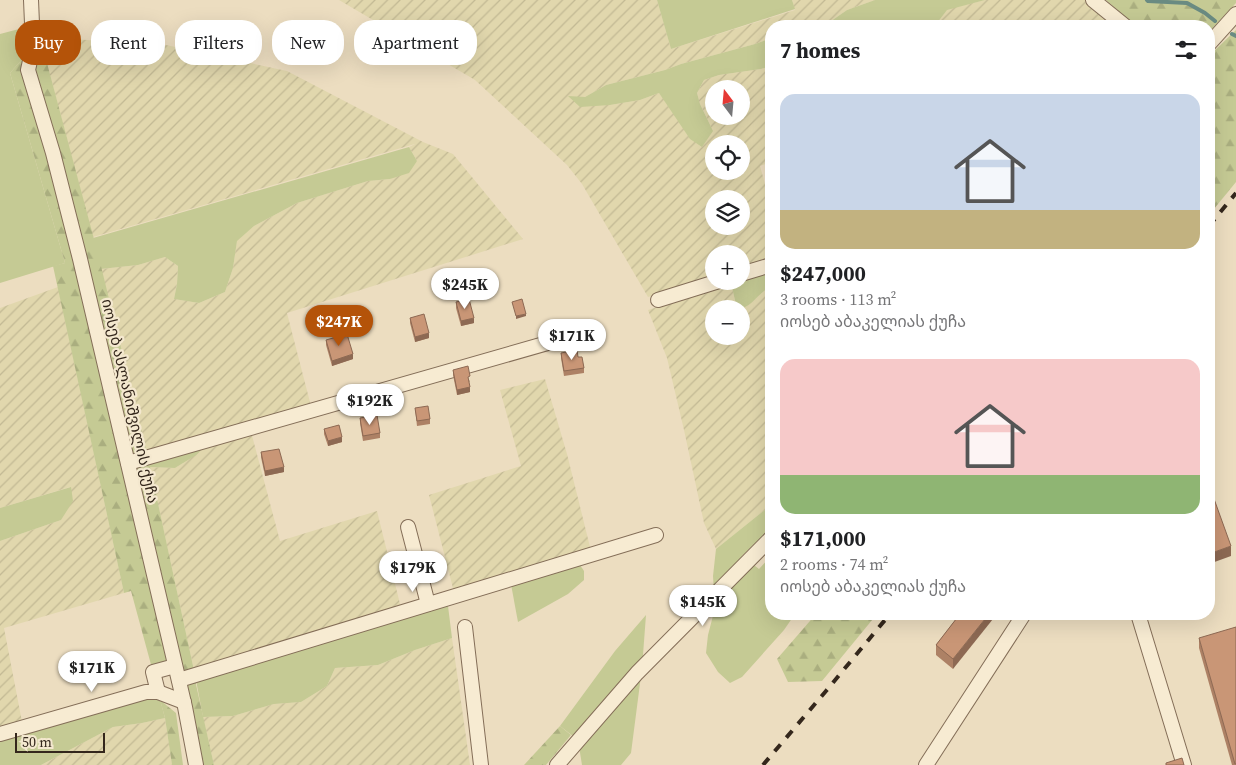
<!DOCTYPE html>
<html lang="en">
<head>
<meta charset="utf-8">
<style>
	body { margin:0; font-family:"Source Serif 4","Noto Sans Georgian",serif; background:#f2f2f2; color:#202124; height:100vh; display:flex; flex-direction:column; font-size:19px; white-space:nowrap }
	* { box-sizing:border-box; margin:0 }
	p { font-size:16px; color:#757577 }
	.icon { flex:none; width:28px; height:28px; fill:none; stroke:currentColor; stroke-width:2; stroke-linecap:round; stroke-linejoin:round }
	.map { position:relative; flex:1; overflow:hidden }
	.side { position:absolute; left:765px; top:20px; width:450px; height:600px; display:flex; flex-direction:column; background:#fff; border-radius:20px; box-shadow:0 5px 20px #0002 }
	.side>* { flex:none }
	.banner { position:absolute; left:15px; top:20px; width:475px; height:45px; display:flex; gap:10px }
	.needle { width:32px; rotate:344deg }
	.buttons { position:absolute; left:705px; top:80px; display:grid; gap:10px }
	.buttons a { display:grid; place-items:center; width:45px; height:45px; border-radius:50%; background:#fff; box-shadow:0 5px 20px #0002; font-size:25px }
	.scale { position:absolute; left:15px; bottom:12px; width:90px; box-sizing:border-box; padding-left:5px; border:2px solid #34271c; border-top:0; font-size:14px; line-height:18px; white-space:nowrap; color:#34271c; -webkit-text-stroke:4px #f4e8cf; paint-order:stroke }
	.price { position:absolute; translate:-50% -42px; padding:0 11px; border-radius:18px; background:#fff; color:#222; font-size:16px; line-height:32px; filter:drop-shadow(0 1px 2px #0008) }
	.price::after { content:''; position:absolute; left:50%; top:30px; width:15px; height:11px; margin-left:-8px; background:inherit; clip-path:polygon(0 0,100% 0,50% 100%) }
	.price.on { background:#b45309; color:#fff }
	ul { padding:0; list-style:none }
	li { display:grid; align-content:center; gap:10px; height:265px; padding:0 15px }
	li span { display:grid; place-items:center; height:155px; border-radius:15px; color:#555 }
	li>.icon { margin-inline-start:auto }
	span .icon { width:90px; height:90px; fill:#fffc; stroke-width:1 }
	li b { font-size:21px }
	h2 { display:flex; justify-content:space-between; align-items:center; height:60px; padding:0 15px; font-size:21px }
	.tag { padding:0 18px; border-radius:20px; background:#fff; box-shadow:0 5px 20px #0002; font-size:18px; line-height:45px }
	.tag.on { background:#b45309; color:#fff }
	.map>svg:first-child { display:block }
	.farmland { fill:url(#farmland-furrows); fill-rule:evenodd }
	.green { fill:#c5ca94 }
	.forest { fill:url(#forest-firs) }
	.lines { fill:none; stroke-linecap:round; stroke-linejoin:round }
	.stream { stroke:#6a8b82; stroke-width:4 }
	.minor-casing { stroke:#846e58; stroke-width:16 }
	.minor { stroke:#f7ebd2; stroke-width:14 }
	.rail { stroke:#34271c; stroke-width:4; stroke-dasharray:9 9; stroke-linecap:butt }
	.wall { fill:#ad8165 }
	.shaded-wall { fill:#8d6953 }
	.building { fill:#c99676; stroke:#8d6953 }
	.labels { text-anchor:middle; stroke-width:4.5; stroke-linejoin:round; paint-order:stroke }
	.street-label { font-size:15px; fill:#34271c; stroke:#f4e8cf }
</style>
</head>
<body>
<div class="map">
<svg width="1236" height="765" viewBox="0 0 1236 765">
	<defs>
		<pattern id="farmland-furrows" width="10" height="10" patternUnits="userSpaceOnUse" patternTransform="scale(1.25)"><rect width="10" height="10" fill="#e1d7ad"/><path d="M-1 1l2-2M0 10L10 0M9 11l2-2" fill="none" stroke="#c2b994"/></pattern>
		<pattern id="forest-firs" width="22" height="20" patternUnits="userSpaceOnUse" patternTransform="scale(1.25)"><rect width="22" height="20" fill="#c5ca94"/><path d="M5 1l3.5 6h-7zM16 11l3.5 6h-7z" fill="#aaae7f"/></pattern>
	</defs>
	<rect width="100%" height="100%" fill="#ecddc0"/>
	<!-- farmland -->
	<g class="farmland">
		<path d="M339,0H657L671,49L795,10L792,0H875L847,10L824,26H771V38L755,44L681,64L665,70L606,85L585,97L610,105L640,100L659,93L668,104L713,131L700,104L697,93L704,80L719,75L761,69L771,66V162L760,166L771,206V258L741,267V254H714V276L648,297L582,184L567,165L475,80ZM714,89H741V116H714ZM714,144H741V171H714ZM714,199H741V226H714Z"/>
		<path d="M985,0H1106L1122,14L1135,26H937V23L947,9Z"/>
		<path d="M40,37L166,45L287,71L423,142L453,154L523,239L287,313L312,410L250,428L280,541L377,511L402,612L195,675L150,467L175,468L183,463L148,457L101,269L138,265L165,257L178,266L177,284L174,299L199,303L225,292L233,268L237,240L254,226L297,203L368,181L390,179L417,161L409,147L415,144L93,237Z"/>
		<path d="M731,283L737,309H714V336H741V309L752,302L767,288L771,287V505L716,549L704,523L684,430L667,358L648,310Z"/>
		<path d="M58,287L124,593L4,628L23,727L0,734V541L61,520L70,487L0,508V308Z"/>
		<path d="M545,379L567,454L592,555L455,596L429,495L521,466L500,390Z"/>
		<path d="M452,638L470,765H214L203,717L233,716L274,704L301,702L327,686L335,668L378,665L415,650Z"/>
		<path d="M165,718L172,765H41L113,727L142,723Z"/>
	</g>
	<!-- green -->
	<g class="green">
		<path d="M657,0H792L795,9L671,49Z"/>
		<path d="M875,0H985L947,10L937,23V26H824L847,10Z"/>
		<path d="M38,24L40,37L47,63L33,47L10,73L65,263L0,283V34Z"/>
		<path d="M771,38V66L761,69L719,75L704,80L697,93L700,104L713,131L702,147L690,139L659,93L640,100L610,105L580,107L568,96L585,97L606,85L665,70L681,64L755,44Z"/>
		<path d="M409,147L417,161L409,173L390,179L368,181L297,203L254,226L237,241L233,268L225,292L199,303L174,299L177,284L178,266L165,257L138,265L101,269L93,238Z"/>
		<path d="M771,270V287C759,291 752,309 737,309L731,283L741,281V280Z"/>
		<path d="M214,438L196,455L175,468L150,467L148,457Z"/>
		<path d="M71,487L73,501L61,520L0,541V508Z"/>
		<path d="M771,505V528L742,556L759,569L771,556V614H795L784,630L742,677L730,683L718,672L706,653L708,635L715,608L713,576L716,549Z"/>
		<path d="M576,559L584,571V580L568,594L518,622L510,579Z"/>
		<path d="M447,598L452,638L415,650L378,665L335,668L327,686L301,702L274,704L233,716L203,717L195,675Z"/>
		<path d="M646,615L642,668L631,753L621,765H582L578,740L560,726L615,651Z"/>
		<path d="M158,692L165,718L142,723L113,727L41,765H0V734Z"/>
	</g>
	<!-- forest -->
	<g class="forest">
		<path d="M1106,0H1236V3L1209,32V26H1135L1122,14Z"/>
		<path d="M1236,30V182L1209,215V56Z"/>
		<path d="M33,47L47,63L98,254L148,457L195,675L179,680L175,666L153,672L131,591L124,593L53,266L65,263L10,73Z"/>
		<path d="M816,614H877L822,681L788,682L777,659Z"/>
		<path d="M195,680L214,765H202L185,683Z"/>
		<path d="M160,700L176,713L183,765H172L165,718Z"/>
		<path d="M560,726L571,735L546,765H524Z"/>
	</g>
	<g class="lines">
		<!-- stream -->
		<g class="stream">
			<path d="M1147,0L1148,1L1187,3L1205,13L1215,21"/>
			<path d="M1232,34L1236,36"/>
		</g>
		<defs>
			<g id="minor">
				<path d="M31,0L33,47L28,70L53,153L80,259L185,707L196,765"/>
				<path d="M1093,0L1125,26"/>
				<path d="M1209,44L1236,14"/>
				<path d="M741,274L771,265"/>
				<path d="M658,300L719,281"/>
				<path d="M128,463L586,332"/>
				<path d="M408,527L428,604"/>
				<path d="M1138,614L1184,765"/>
				<path d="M465,627L481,765"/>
				<path d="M179,680L656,535"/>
				<path d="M158,692L184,702"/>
				<path d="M0,734L146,692H158L153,672L175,666"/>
				<path d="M557,765L637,673L771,538"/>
				<path d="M926,765L1024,614"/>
			</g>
		</defs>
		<!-- minor casing -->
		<use href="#minor" class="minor-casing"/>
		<!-- minor -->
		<use href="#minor" class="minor"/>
		<!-- rail -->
		<g class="rail">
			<path d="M1209,226L1236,193"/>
			<path d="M763,765L826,691L890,614"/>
		</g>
	</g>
	<!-- wall -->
	<g class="wall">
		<path d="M456,302L474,323L461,326L456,308Z"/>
		<path d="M410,318L429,338L415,342L410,323Z"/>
		<path d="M326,340L353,359L332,366L326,345Z"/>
		<path d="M561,353L578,357L584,368V373L564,376L561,358Z"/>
		<path d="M453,370L470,381L469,382L470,392L457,395L453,375Z"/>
		<path d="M415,408L430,419V424L417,426Z"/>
		<path d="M360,418L380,433V438L363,441L360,423Z"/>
		<path d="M324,429L342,442L328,446L324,434Z"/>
		<path d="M261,452L284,472L265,476L261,457Z"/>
		<path d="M960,614L953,669L936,655V645Z"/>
		<path d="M1199,638L1236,765H1232L1199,648Z"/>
	</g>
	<!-- shaded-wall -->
	<g class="shaded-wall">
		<path d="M526,314V316L516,319V316Z"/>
		<path d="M474,318V323L461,326V321Z"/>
		<path d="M429,333V338L415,342V337Z"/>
		<path d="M353,354V359L332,366V361Z"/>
		<path d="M470,387V392L457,395V390Z"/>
		<path d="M342,437V442L328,446V441Z"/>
		<path d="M284,467V472L265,476V471Z"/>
		<path d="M1231,546V556L1209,564V554Z"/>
		<path d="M989,614H997L953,669V659Z"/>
	</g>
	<!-- building -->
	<g class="building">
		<path d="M469,299L474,318L461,321L456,302Z"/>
		<path d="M522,299L526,314L516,316L512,302Z"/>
		<path d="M424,314L429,333L415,337L410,318Z"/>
		<path d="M347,334L353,354L332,361L326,340Z"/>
		<path d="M577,350L578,357H582L584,368L564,371L561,353Z"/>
		<path d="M468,366L470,376L468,377L470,387L457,390L453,370Z"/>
		<path d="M428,406L430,419L417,421L415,408Z"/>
		<path d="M377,415L380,433L363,436L360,418Z"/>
		<path d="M339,425L342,437L328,441L324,429Z"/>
		<path d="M279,449L284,467L265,471L261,452Z"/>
		<path d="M1209,485L1231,546L1209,554Z"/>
		<path d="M960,614H989L953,659L936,645Z"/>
		<path d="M1236,627V764H1235L1199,638Z"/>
		<path d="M1182,758L1184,765H1166V763Z"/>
	</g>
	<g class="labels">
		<!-- street labels -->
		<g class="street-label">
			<text transform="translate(130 401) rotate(77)" y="5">იოსებ ასლანიშვილის ქუჩა</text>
		</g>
	</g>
</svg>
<div class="buttons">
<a><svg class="needle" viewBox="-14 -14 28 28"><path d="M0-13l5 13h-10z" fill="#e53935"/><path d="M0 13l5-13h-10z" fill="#757577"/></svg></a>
<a><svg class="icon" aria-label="locate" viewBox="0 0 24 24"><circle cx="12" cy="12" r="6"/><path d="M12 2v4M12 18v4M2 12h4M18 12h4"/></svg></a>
<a><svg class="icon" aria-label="layers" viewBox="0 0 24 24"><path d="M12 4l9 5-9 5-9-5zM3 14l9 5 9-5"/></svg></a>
<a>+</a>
<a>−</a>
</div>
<div class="scale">50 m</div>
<b class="price" style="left:465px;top:310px">$245K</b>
<b class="price on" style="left:339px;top:347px">$247K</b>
<b class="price" style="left:572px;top:361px">$171K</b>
<b class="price" style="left:370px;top:426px">$192K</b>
<b class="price" style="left:413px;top:593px">$179K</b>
<b class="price" style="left:703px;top:627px">$145K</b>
<b class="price" style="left:92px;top:693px">$171K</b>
<div class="banner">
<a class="tag on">Buy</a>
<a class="tag">Rent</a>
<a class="tag">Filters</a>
<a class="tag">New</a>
<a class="tag">Apartment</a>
</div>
<section class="side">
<h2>7 homes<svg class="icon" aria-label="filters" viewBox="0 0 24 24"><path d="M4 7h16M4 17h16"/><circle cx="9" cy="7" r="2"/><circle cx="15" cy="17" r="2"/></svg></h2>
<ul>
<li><span style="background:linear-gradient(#c9d6e8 75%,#c2b280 0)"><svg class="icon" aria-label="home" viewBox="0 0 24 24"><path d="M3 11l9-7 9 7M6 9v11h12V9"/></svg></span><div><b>$247,000</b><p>3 rooms · 113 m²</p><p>იოსებ აბაკელიას ქუჩა</p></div></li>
<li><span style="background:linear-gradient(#f6c9c9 75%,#8fb573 0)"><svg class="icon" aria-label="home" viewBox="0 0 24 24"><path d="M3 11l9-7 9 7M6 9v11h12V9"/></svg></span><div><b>$171,000</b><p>2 rooms · 74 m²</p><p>იოსებ აბაკელიას ქუჩა</p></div></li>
</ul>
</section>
</div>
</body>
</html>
